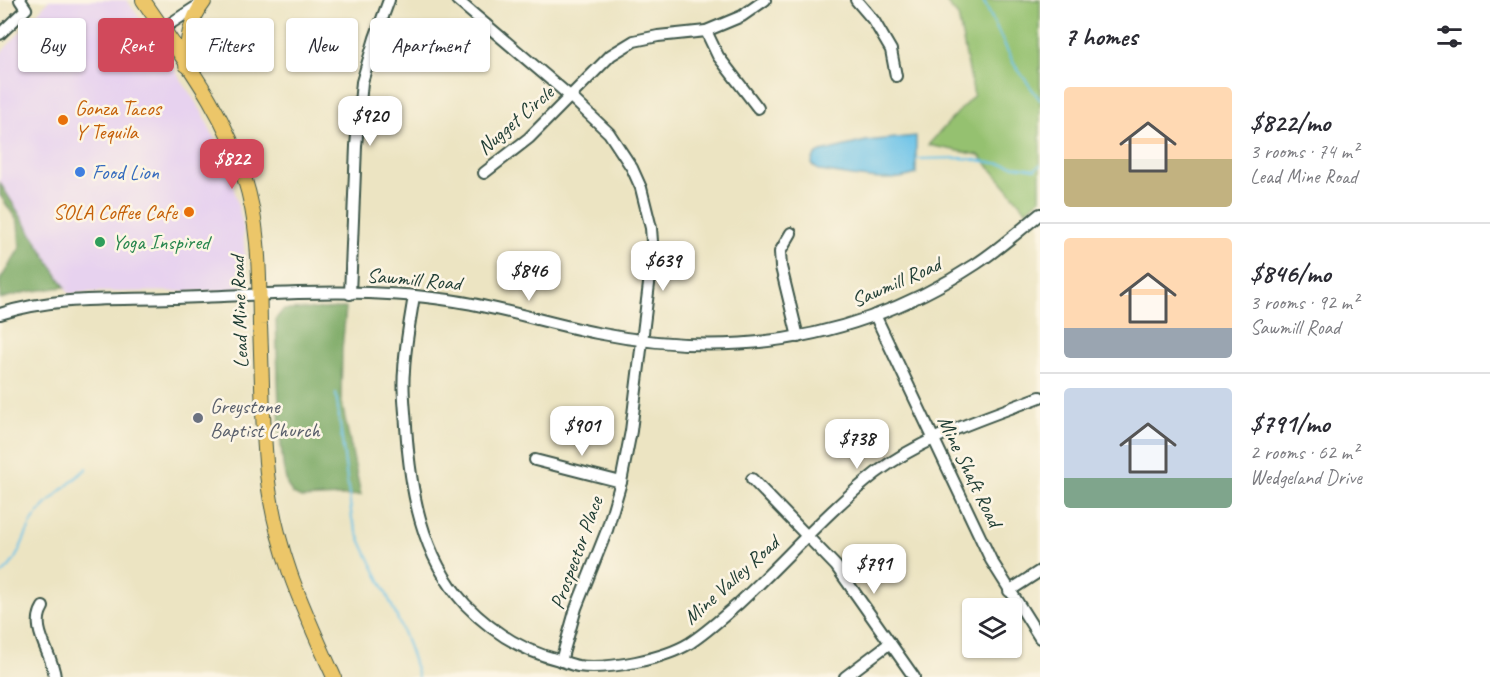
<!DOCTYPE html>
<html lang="en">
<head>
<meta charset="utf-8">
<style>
	body { margin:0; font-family:Caveat,sans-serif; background:#f2f2f3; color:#2b2b33; height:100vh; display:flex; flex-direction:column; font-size:22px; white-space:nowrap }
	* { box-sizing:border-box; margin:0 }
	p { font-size:20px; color:#7c7c81 }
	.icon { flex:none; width:33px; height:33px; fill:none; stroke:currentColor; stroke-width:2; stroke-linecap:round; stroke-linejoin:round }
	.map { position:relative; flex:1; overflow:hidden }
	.drawer { display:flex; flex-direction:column; background:#fff; width:450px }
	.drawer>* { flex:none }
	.guide { position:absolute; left:18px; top:18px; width:570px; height:54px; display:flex; gap:12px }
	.controls { position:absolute; left:962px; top:598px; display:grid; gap:12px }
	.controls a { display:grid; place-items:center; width:60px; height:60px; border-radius:6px; background:#fff; box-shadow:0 2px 4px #0004; font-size:30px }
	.price { position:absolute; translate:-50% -51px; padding:0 14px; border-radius:12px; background:#fff; color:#222; font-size:20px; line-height:39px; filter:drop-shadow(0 2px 3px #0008) }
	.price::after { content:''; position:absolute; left:50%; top:36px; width:18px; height:14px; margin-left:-9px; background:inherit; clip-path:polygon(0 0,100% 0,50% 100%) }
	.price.active { background:#d1495b; color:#fff }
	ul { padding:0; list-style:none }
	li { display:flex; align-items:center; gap:18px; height:150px; padding:0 24px }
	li+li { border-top:2px solid #e1e1e2 }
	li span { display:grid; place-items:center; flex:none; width:168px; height:120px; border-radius:6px; color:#555 }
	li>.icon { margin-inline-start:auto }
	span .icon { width:72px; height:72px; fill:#fffc; stroke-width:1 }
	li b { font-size:26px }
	h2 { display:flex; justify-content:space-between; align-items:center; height:72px; padding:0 24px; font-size:26px }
	.tag { padding:0 21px; border-radius:6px; background:#fff; box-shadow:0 2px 4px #0004; font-size:21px; line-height:54px }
	.tag.active { background:#d1495b; color:#fff }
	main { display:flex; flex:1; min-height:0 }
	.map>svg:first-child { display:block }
	.built { fill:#e7d2ef }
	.green { fill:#95c170; stroke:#5a7f52; stroke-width:1.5 }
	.forest { fill:#78a762; stroke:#4c724b; stroke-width:1.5 }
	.water { fill:#6ac2e8; stroke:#44808e; stroke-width:1.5 }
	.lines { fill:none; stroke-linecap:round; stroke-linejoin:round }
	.stream { stroke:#6ac2e8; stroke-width:2 }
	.minor-casing { stroke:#3e5649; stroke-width:14 }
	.major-casing { stroke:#3e5649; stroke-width:16 }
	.minor { stroke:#fff; stroke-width:10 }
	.major { stroke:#ecc669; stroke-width:14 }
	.food-dot { fill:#e8710a; stroke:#fcf5e5; stroke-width:2 }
	.shop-dot { fill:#3f7fe0; stroke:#fcf5e5; stroke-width:2 }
	.leisure-dot { fill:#2e9e5b; stroke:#fcf5e5; stroke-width:2 }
	.worship-dot { fill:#6b7280; stroke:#fcf5e5; stroke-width:2 }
	.labels { text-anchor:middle; stroke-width:5; stroke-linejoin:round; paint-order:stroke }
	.food-label { font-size:21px; fill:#c56008; stroke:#fcf5e5; text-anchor:start }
	.street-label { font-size:21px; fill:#1f3d34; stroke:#fcf5e5 }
	.shop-label { font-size:21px; fill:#366cbe; stroke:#fcf5e5; text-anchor:start }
	.leisure-label { font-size:21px; fill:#27864d; stroke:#fcf5e5; text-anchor:start }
	.worship-label { font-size:21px; fill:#5b616d; stroke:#fcf5e5; text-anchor:start }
</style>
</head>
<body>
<main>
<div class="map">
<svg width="1040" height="677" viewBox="0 0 1040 677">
	<rect width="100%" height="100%" fill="#fcf5e5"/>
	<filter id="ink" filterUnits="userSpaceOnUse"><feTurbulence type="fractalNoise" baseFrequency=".0167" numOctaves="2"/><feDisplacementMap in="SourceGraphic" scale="12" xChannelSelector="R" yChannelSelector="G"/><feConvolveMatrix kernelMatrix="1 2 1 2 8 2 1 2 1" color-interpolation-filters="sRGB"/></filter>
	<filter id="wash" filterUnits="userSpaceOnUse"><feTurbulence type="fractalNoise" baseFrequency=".008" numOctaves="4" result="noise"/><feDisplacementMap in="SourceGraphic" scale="24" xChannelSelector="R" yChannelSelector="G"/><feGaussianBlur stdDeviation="1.35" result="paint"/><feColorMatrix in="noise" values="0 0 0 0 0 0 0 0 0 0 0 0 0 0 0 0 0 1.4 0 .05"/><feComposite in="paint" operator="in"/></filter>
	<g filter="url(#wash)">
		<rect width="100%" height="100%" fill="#ece4c2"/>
		<!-- built -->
		<path class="built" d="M49,0H127L166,56L202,112L229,168L243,226L246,275L244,284L239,288L232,291L87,292L69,294L0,183V54Z"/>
		<!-- green -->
		<path class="green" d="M944,0H1040V199L1026,210L979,155L928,145L974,95L958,16Z"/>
		<!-- forest -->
		<g class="forest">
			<path d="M0,183L65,287L27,292L0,299V280L20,248L18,222L0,195Z"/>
			<path d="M346,308L342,349L341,399L361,495L301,498L293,494L287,485L283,465L280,435L276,319L283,310Z"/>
		</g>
		<!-- water -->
		<path class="water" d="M916,136V174C886,185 851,175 820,171L812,165C812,158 815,154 821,152L866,141Z"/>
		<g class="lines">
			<!-- stream -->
			<g class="stream">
				<path d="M983,0L1014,64L1040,100"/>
				<path d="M917,159L962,158L1035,169L1040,165"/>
				<path d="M336,393L352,519C361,545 375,569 387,595C399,621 411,649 418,677"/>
				<path d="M0,575C21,561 22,535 36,516C50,498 70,484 87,468"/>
			</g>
		</g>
	</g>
	<g filter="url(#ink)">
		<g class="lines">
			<defs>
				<g id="minor">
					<path d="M457,0L571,97L609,133L632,168L641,188L651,228L653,255L649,284L631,431L621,482L607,530L576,608L561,661"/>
					<path d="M856,0L874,21L891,50L896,76"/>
					<path d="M162,29L202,3"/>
					<path d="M706,31L718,56L758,108"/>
					<path d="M0,34L26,9L20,0"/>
					<path d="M484,173L529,138L611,55L634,41L658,36L706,31L742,16L765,0"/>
					<path d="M791,233L780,252L781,267L798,337"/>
					<path d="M350,294L356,146L362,82L375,38L389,0"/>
					<path d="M414,296C410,321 405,346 404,371C402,389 405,408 406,426C410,489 421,556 465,604C491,631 522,651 559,660C565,662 572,665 578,666C609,670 664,659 690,643C707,632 722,618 737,605C784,562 826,512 876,473C925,436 983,419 1040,397"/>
					<path d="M0,314C55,296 115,300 172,298C263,295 358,286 449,300C499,307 547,323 597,333C732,360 860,340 976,264C999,249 1019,231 1040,214"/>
					<path d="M875,315L991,560L1040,638"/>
					<path d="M535,460L621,482"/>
					<path d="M752,479L836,566L914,677"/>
					<path d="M1009,591L1040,571"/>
					<path d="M43,607C29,629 53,654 55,677"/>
					<path d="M845,677L890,643"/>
				</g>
				<g id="major">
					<path d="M143,0C181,56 225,111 244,177C260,226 259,274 260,325C262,371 262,416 266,462C272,542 301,605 334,677"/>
					<path d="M186,65C187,41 189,21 204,2"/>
				</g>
			</defs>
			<!-- minor casing -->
			<use href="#minor" class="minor-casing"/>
			<!-- major casing -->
			<use href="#major" class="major-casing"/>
			<!-- minor -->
			<use href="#minor" class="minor"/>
			<!-- major -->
			<use href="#major" class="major"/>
		</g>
	</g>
	<!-- markers -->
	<g class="food-dot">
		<circle cx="63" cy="120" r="6"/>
		<circle cx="189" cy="212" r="6"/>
	</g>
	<circle class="shop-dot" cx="80" cy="172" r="6"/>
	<circle class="leisure-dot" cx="100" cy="242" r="6"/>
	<circle class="worship-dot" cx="198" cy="418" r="6"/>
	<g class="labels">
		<!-- food labels -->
		<g class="food-label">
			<text x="75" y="115">Gonza Tacos<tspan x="75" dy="24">Y Tequila</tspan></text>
			<text x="177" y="219" text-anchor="end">SOLA Coffee Cafe</text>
		</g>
		<!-- street labels -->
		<g class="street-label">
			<text transform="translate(515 120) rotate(-41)" y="7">Nugget Circle</text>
			<text transform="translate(414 279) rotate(5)" y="7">Sawmill Road</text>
			<text transform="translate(896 282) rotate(-24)" y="7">Sawmill Road</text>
			<text transform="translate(239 312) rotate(-92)" y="7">Lead Mine Road</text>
			<text transform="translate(970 471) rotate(64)" y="7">Mine Shaft Road</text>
			<text transform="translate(576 553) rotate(-70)" y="7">Prospector Place</text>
			<text transform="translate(731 580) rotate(-42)" y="7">Mine Valley Road</text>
		</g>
		<!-- shop labels -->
		<g class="shop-label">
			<text x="92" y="179">Food Lion</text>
		</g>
		<!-- leisure labels -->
		<g class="leisure-label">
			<text x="112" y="249">Yoga Inspired</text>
		</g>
		<!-- worship labels -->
		<g class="worship-label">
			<text x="210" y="413">Greystone<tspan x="210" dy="24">Baptist Church</tspan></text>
		</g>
	</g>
</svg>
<div class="controls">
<a><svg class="icon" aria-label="layers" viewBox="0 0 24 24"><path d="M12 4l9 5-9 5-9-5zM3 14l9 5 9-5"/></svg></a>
</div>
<b class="price" style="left:370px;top:147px">$920</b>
<b class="price active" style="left:232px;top:190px">$822</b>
<b class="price" style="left:663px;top:292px">$639</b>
<b class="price" style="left:529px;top:302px">$846</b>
<b class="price" style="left:582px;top:457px">$901</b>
<b class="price" style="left:857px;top:470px">$738</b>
<b class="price" style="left:874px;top:595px">$791</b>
<div class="guide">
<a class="tag">Buy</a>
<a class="tag active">Rent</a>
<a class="tag">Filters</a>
<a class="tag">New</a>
<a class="tag">Apartment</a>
</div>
</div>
<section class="drawer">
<h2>7 homes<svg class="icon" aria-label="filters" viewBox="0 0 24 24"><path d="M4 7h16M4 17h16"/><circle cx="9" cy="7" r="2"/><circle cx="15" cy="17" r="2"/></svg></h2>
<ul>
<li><span style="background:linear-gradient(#ffd9b3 60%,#c2b280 0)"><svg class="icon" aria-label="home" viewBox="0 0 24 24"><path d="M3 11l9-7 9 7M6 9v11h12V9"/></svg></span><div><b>$822/mo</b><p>3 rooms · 74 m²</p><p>Lead Mine Road</p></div></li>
<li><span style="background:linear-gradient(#ffd9b3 75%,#9aa5b1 0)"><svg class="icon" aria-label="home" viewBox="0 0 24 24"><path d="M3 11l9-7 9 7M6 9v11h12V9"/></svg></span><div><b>$846/mo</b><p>3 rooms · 92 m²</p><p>Sawmill Road</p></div></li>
<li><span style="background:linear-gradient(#c9d6e8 75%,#7fa58c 0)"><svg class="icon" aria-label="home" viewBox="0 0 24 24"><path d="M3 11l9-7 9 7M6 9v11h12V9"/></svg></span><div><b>$791/mo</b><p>2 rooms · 62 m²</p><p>Wedgeland Drive</p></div></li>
</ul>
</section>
</main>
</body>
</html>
